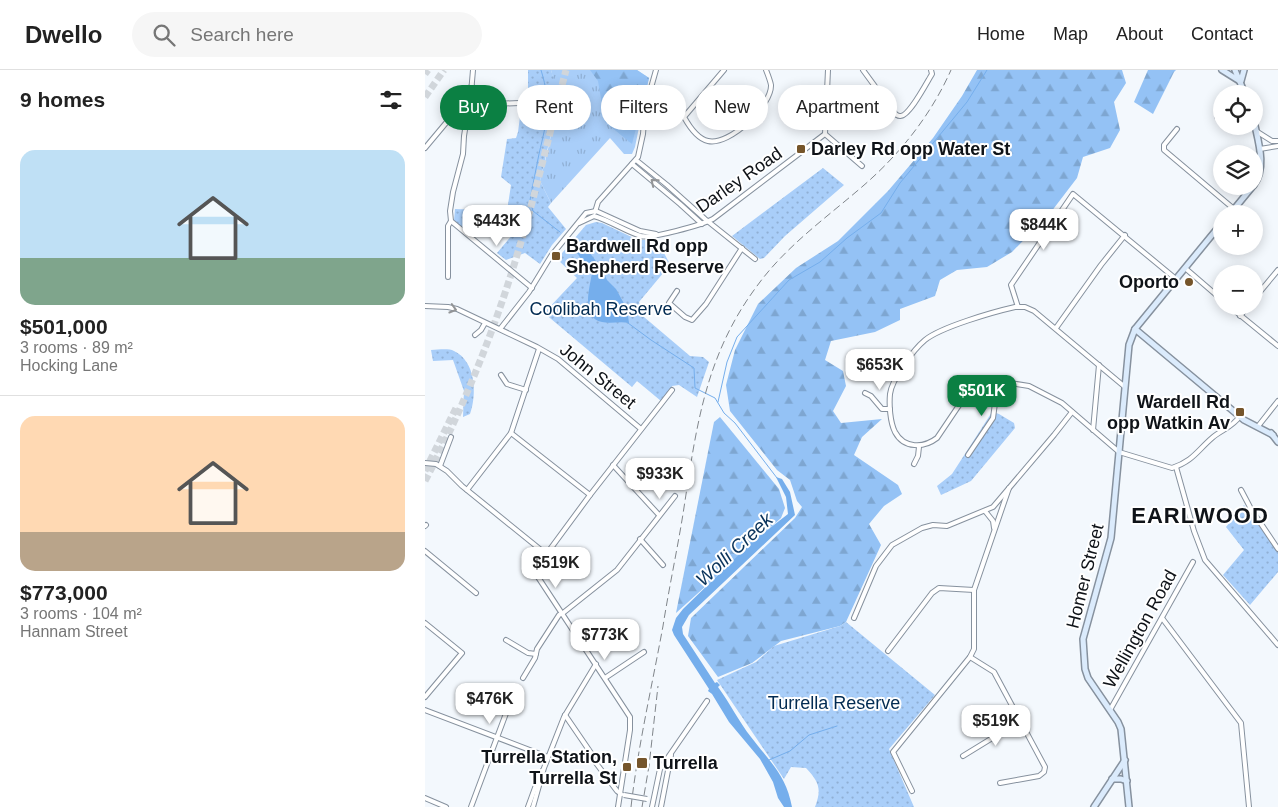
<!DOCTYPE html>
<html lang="en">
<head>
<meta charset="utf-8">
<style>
	body { margin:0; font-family:Arial,sans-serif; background:#f6f6f6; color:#222; height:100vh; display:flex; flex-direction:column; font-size:19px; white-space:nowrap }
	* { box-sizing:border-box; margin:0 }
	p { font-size:16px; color:#767676 }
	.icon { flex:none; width:28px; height:28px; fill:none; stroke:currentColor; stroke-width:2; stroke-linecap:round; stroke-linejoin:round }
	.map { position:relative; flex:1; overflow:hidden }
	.sheet { display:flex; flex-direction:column; background:#fff; width:425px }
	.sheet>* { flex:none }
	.banner { position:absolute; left:15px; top:15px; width:475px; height:45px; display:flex; gap:10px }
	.tools { position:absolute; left:788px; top:15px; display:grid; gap:10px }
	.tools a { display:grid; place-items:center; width:50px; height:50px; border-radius:50%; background:#fff; box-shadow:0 2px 12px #0003; font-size:25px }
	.price { position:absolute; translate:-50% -42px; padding:0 11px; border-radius:10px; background:#fff; color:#222; font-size:16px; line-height:32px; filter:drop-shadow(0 1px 2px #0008) }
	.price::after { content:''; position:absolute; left:50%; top:30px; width:15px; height:11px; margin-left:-8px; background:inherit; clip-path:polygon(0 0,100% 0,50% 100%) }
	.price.on { background:#0b8043; color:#fff }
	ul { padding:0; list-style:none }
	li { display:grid; align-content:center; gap:10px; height:265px; padding:0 20px }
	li+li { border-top:1px solid #e0e0e0 }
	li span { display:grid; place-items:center; height:155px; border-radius:15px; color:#555 }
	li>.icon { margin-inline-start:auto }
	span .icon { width:90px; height:90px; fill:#fffc; stroke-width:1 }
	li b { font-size:21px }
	h2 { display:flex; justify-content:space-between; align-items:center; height:60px; padding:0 20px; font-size:21px }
	.chip { padding:0 18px; border-radius:22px; background:#fff; box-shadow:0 2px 12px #0003; font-size:18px; line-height:45px }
	.chip.on { background:#0b8043; color:#fff }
	header { display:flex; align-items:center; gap:30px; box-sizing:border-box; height:70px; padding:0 25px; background:#fff; border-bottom:1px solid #e0e0e0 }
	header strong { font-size:24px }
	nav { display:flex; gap:28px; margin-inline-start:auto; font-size:18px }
	.search { width:350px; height:45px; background:#f6f6f6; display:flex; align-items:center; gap:12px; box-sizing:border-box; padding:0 18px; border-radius:28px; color:#767676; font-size:19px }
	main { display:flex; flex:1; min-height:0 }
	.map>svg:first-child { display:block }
	.grass { fill:url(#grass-tufts) }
	.forest { fill:url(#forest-firs) }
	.park { fill:url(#park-dots) }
	.water { fill:#75aeec }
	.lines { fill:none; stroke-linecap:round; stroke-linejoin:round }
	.stream { stroke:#75aeec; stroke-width:1 }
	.highway-tunnel { stroke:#d1d6db; stroke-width:7; stroke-dasharray:7 3.5; stroke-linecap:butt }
	.street-casing { stroke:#86919e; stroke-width:6 }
	.secondary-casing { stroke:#86919e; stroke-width:8 }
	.street { stroke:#fff; stroke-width:4 }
	.secondary { stroke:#dbebfc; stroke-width:5 }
	.rail { stroke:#80858a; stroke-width:1; stroke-dasharray:8 4; stroke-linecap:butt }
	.street-bridge-casing { stroke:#86919e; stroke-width:6; stroke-linecap:butt }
	.street-bridge { stroke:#fff; stroke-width:4 }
	.oneway { stroke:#939597 }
	.poi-dot { fill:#75552b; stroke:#fff; stroke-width:2 }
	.labels { text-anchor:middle; stroke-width:4; stroke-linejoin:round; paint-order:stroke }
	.poi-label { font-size:18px; font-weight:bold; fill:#0f1318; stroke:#fff; text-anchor:start }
	.street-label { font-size:18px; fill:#0f1318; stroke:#fff }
	.park-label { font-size:18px; fill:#022b52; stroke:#fff }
	.water-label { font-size:19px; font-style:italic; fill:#0a335b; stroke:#fff }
	.district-label { font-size:22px; font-weight:bold; letter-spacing:1px; fill:#0f1318; stroke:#fff }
</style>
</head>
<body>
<header>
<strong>Dwello</strong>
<div class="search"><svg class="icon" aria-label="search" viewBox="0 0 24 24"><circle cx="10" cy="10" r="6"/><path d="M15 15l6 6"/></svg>Search here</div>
<nav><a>Home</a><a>Map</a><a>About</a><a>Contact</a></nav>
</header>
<main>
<section class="sheet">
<h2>9 homes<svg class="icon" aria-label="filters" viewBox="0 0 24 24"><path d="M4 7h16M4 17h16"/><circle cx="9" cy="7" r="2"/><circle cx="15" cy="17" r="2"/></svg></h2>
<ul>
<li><span style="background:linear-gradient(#bfe0f5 70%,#7fa58c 0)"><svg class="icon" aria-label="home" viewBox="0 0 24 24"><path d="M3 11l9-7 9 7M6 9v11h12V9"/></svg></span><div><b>$501,000</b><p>3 rooms · 89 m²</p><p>Hocking Lane</p></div></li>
<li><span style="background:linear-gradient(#ffd9b3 75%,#b9a48a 0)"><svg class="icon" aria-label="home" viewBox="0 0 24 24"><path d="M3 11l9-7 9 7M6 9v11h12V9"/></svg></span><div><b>$773,000</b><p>3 rooms · 104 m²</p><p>Hannam Street</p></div></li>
</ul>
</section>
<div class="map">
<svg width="853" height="737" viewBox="0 0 853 737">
	<defs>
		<pattern id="grass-tufts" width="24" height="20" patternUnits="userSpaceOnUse" patternTransform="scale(1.25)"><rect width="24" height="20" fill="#a9cef9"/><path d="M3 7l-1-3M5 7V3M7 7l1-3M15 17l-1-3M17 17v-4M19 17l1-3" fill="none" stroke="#90b0d5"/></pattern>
		<pattern id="forest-firs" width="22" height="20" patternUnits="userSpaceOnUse" patternTransform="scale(1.25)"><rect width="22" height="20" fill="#94c2f5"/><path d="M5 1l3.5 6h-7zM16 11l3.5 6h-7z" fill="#7ea6d1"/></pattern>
		<pattern id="park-dots" width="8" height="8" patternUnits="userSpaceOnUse" patternTransform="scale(1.25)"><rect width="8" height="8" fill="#a9cef9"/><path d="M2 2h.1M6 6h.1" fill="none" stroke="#90b0d5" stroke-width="1.8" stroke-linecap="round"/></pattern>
	</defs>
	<rect width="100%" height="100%" fill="#f3f8fd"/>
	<!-- grass -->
	<path class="grass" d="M126,0H212L224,8L210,77L207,84H199L185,68L126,133L115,111C124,77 136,34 126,0Z"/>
	<!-- forest -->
	<g class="forest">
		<path d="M165,0H212L224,8L207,74L180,52L173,11Z"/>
		<path d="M552,0H697L701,13L689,32L695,60L685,78L658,87L652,108L626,142L587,182L562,197L532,200L515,210L510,226L475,239V250L450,262L406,271L400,290L418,301L421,316L408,341L416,353L457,349L437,367L429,385L473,415L477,424L459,436L444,454L456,475L421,552L415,556L356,571L327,593L293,607L263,566L266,548L370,448L377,437L372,431L365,410L352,400L305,341L301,315L310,280L333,234L371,198L413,171L463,121L508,68L537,26Z"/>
		<path d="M723,0H751L749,2L728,44L709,32Z"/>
		<path d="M295,347L354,419L360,438L356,448L251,543L289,352Z"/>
	</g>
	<!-- park -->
	<g class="park">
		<path d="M103,0H126L129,10L130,47L115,111L126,133L123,137L141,159L127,175L115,194L100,183L81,190L72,183L88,164L72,147H55L45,164L29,151L30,139L82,141L86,115L76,107L82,69L91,68L93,62L96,39L103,23Z"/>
		<path d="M398,98L419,115L360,166L339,188L335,189L307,166Z"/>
		<path d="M171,152L177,153L213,170H232L247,198L242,203L239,202L214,232L219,247L265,286L278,287L284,292L272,327L254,315L247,316L244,322L236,331L212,311L207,317L119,243L152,208L132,189L161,155Z"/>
		<path d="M6,280C13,280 23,278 29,281C51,291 52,325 45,344L38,347L39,321L28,290L8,291Z"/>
		<path d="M567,342L574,344L589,353L590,358L546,411L516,425L512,416L527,404Z"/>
		<path d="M819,435L853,482V502L825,535L798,505L819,480L801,457Z"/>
		<path d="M421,552L510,625L464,679L489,737H390C397,719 394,712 381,698L366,697L359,709L292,610L331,592L349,576L415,556Z"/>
	</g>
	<!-- water -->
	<g class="water">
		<path d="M154,174L164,182L177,199L182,210L191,219L202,239L204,253C195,251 186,254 177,252C155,247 165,217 167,203C160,193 153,188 150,176Z"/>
		<path d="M351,407L357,409L365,422L370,445L264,545L257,557L258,564L290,613L292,612L295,615L293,617C305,633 314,652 326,667C345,692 361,705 367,737H359L353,728L348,712L335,689L304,652L287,624L283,621L284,619L249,565L247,560L251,548L258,539L327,472L363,444L361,427Z"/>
	</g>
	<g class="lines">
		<!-- stream -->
		<g class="stream">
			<path d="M116,0C127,36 122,49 114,84C111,99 108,114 105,130L108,141L135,162"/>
			<path d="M203,253L226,270L269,298L270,318L290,328L299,343L310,353L352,408"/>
			<path d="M293,332L302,292L312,267L364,210L395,192L422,168L456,143L475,113L542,32L562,0"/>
			<path d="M344,690L365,681L384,665L412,656"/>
		</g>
		<!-- highway-tunnel -->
		<g class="highway-tunnel">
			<path d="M0,4L3,0"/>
			<path d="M0,27L19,0"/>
			<path d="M0,401L32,336"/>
			<path d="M0,411C32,350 59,286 81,220C105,148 122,73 141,0"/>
		</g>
		<defs>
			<g id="street">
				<path d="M299,0L259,47C264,56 273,69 283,71C305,76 347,35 346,15C345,10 343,5 341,0"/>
				<path d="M438,0L468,41C470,44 472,46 475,46C484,47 502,12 507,4L506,0"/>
				<path d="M45,35L94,33"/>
				<path d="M792,47L796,46"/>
				<path d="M752,59L739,75V80L809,139"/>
				<path d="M831,61L847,71H853"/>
				<path d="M400,64L437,96"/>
				<path d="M0,78L36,35L43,19L47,16"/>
				<path d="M835,79L853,76"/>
				<path d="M211,90L242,115L280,149L330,189"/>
				<path d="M207,94L255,134L277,154"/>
				<path d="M170,142L173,132L213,87L218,64L220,39L231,0"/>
				<path d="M26,151L107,218"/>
				<path d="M154,153L169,146C186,151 200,161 216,166C227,169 276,155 288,149L400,64L403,0"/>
				<path d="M760,198L796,229"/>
				<path d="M23,207V156L26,151L25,141L28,122L38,84L39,66L46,23L48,0"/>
				<path d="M252,221L244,233L260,247L267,250L281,234L317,178"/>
				<path d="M829,229L853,200"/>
				<path d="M0,236L23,237L32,239L112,277L133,289L216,359"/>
				<path d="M804,236L853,276"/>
				<path d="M593,237L586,215L648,124L751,209"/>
				<path d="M815,246L823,236"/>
				<path d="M631,258L676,195L700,165"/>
				<path d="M75,259L104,222L126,186L161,143L171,141L215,161L231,164"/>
				<path d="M50,265L56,260L60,253"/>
				<path d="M76,305L82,314L101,320"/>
				<path d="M700,317L609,241L600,237H590C568,242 516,257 500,270C488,280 467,309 465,324C464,335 465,352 470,362C479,379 499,378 512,368L545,319L556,311H573L604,316L637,333L694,382L747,398C768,391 772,381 787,368C796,360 808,357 815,346"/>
				<path d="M440,323L446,326L457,339H465"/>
				<path d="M834,355L853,331"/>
				<path d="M668,360L674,295"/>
				<path d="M86,363L165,425"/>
				<path d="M543,385L568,348L573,311"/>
				<path d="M0,393L11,394L22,401L37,416L121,484"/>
				<path d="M489,394L493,386L494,377"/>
				<path d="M188,395L234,445"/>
				<path d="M15,396L26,367"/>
				<path d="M751,397L769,461L780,490L853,575"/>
				<path d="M42,420L86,363L114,279"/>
				<path d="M816,420L826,439L853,479"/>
				<path d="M560,441L568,451L569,458"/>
				<path d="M0,456L1,455"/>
				<path d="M215,469L238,495"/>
				<path d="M0,481L51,523"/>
				<path d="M429,548L451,496L467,475L497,458L508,455L522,456L568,437L629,365L647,342"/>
				<path d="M737,548L816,653L824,737"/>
				<path d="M0,553L37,583L0,627"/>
				<path d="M81,570L103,583L111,584"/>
				<path d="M463,581L507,523L514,518L549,520"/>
				<path d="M545,587L569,602L620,697L619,702L614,706L575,713"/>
				<path d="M98,608L110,588L112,579L134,545L138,543L192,500L250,426"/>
				<path d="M180,608L219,582"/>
				<path d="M0,640L123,687"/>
				<path d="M685,640L768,492"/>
				<path d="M140,645L166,683L168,689L192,721L196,724"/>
				<path d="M538,686L595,651"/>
				<path d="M487,721L468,682L545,587L549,579V520L584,418"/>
				<path d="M0,728L21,737"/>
				<path d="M46,737L89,622"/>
				<path d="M103,737L115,704L118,700"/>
				<path d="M108,737L119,698L139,647L171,594"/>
				<path d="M193,737L205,660V647L109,501L165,425L247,320"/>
				<path d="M227,737L235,699L282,631"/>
				<path d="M236,737L246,685"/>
			</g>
			<g id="secondary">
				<path d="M797,0L813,10"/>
				<path d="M810,0L820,24"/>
				<path d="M816,11L819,0"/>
				<path d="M829,51C833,71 842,97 829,115"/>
				<path d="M805,144L828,116"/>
				<path d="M710,259L819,350L848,365"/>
				<path d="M846,363L853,372"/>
				<path d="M687,709H696L702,711"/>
				<path d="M669,737L700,690"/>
				<path d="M704,737L696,659L693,652L663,608L660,599L658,569L686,468L704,275L710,259L796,154"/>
			</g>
		</defs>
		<!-- street casing -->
		<use href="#street" class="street-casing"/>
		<!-- secondary casing -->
		<use href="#secondary" class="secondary-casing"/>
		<!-- street -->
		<use href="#street" class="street"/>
		<!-- secondary -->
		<use href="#secondary" class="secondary"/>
		<!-- rail -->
		<g class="rail">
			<path d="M206,737C213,676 227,616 238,556C244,518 252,481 258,444C271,360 279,287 332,216C361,176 401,148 438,116C475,84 506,45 526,0"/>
			<path d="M217,737L224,696L233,616"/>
		</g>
		<defs>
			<path id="street-bridge" d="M199,725L222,729"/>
		</defs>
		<!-- street-bridge casing -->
		<use href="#street-bridge" class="street-bridge-casing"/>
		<!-- street-bridge -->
		<use href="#street-bridge" class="street-bridge"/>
	</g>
	<!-- one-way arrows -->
	<defs><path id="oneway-chevron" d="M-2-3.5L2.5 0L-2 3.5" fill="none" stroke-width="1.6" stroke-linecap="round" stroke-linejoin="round" transform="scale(1.25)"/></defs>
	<g class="oneway">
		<use href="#oneway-chevron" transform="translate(229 112) rotate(-141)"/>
		<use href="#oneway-chevron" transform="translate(28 239) rotate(16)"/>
	</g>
	<!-- markers -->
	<g class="poi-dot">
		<rect x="371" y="74" width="10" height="10" rx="2.5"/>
		<rect x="126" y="181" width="10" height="10" rx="2.5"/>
		<circle cx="764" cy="212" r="5"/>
		<rect x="810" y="337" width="10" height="10" rx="2.5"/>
		<rect x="211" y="687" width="12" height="12" rx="2.5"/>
		<rect x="197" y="692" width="10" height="10" rx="2.5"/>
	</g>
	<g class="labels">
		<!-- poi labels -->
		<g class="poi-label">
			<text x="386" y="85">Darley Rd opp Water St</text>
			<text x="141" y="182">Bardwell Rd opp<tspan x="141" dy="21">Shepherd Reserve</tspan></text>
			<text x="754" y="218" text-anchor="end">Oporto</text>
			<text x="805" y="338" text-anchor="end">Wardell Rd<tspan x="805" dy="21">opp Watkin Av</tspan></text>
			<text x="192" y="693" text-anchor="end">Turrella Station,<tspan x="192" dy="21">Turrella St</tspan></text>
			<text x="228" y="699">Turrella</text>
		</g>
		<!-- street labels -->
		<g class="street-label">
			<text transform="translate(314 110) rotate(-35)" y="6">Darley Road</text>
			<text transform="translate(173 306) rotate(39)" y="6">John Street</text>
			<text transform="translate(660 506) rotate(-76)" y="6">Homer Street</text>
			<text transform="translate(715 559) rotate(-61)" y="6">Wellington Road</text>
		</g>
		<!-- park labels -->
		<g class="park-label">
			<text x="176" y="245">Coolibah Reserve</text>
			<text x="409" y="639">Turrella Reserve</text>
		</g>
		<!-- water labels -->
		<g class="water-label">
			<text transform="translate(309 479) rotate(-43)" y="7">Wolli Creek</text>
		</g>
		<!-- district labels -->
		<g class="district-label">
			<text x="775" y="453">EARLWOOD</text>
		</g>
	</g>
</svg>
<div class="tools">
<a><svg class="icon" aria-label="locate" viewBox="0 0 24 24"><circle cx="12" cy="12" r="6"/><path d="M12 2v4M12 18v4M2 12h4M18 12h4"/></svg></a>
<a><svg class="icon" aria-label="layers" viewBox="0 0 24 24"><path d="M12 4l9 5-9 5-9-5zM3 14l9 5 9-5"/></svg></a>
<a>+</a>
<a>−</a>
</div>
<b class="price" style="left:72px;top:177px">$443K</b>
<b class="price" style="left:619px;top:181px">$844K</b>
<b class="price" style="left:455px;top:321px">$653K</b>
<b class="price on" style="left:557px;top:347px">$501K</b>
<b class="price" style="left:235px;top:430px">$933K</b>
<b class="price" style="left:131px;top:519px">$519K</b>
<b class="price" style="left:180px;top:591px">$773K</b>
<b class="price" style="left:65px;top:655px">$476K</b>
<b class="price" style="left:571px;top:677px">$519K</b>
<div class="banner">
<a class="chip on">Buy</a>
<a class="chip">Rent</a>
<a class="chip">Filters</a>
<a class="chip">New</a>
<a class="chip">Apartment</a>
</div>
</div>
</main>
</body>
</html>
